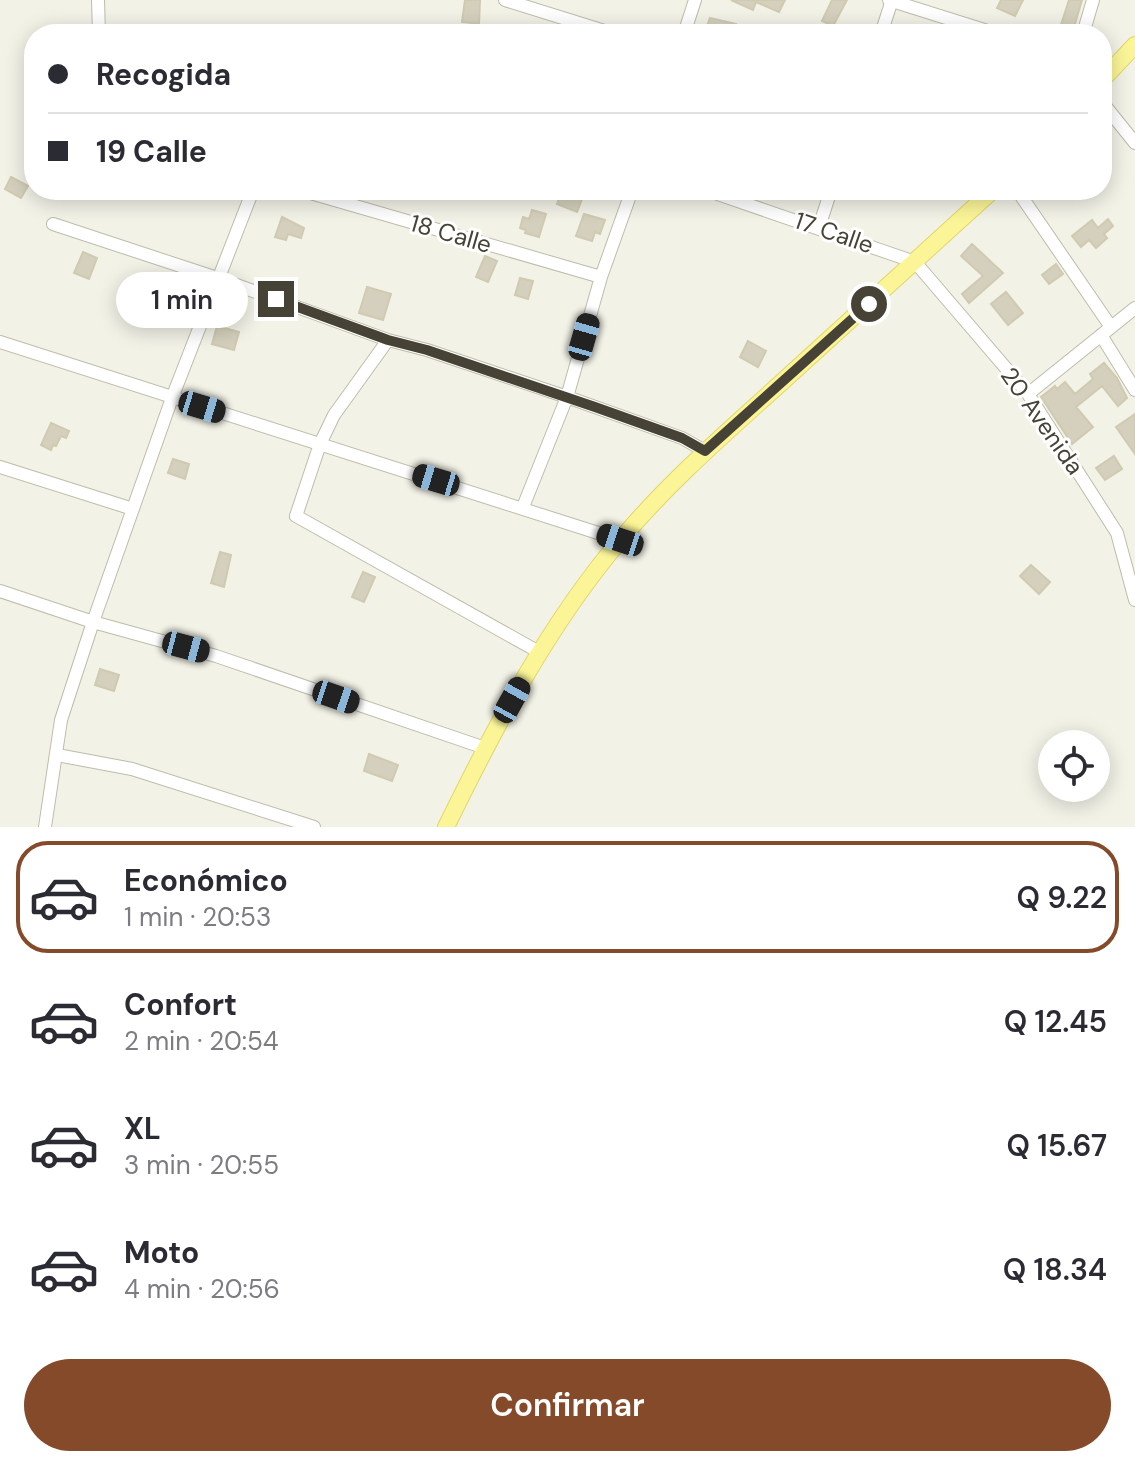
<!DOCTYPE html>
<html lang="es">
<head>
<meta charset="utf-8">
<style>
	:root { --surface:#fff; --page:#f2f2f3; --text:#2b2b33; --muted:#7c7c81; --line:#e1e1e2; --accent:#854a2a }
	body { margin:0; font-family:"DM Sans",sans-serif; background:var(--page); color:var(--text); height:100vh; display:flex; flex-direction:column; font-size:30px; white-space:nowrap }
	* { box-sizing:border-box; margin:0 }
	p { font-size:26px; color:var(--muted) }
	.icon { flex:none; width:44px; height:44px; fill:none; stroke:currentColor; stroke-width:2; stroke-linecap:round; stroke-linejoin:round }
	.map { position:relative; height:827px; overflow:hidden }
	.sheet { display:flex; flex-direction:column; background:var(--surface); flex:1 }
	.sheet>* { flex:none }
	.top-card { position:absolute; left:24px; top:24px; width:1088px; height:176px; border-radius:32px; box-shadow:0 4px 20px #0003; display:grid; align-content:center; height:176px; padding:0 24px; background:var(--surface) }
	.fabs { position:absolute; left:1038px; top:730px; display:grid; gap:16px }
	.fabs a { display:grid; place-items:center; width:72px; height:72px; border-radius:50%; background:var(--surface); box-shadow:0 4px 20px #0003; font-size:40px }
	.end { position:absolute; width:36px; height:36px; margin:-18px; border:10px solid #464336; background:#fff; box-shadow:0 0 0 4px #fff }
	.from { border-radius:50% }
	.bubble { position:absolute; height:56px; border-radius:28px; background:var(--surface); box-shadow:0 4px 20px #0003; font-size:26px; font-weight:600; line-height:56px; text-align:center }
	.car { position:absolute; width:24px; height:48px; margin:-24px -12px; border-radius:10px; box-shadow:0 0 6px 2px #0007; background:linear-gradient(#222 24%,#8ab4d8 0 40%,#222 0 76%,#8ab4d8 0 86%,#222 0) }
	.top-card b { display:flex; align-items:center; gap:28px; height:76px; font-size:30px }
	.top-card b+b { border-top:2px solid var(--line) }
	.top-card i { width:20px; height:20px; background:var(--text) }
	ul { padding:14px 0 0; list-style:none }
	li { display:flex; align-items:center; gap:24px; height:112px; margin:0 16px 12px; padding:0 8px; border:4px solid transparent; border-radius:32px }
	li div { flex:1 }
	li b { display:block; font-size:30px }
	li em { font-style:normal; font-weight:600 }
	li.selected { border-color:var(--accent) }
	li>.icon { width:72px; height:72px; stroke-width:1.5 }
	.button { display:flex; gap:16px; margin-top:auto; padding:16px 24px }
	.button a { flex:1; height:92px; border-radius:48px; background:var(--accent); color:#fff; font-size:32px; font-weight:600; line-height:92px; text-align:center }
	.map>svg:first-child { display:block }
	.building { fill:#d4d0bd; stroke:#cfcab0; stroke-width:2 }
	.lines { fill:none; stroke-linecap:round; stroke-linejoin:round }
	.minor-casing { stroke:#bebcaa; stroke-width:14 }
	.major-casing { stroke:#e0d768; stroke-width:18 }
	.minor { stroke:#fff; stroke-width:12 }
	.major { stroke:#fbf598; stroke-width:16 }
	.route { stroke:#464336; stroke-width:10 }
	.labels { text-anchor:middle; stroke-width:6; stroke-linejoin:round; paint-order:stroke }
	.street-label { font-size:24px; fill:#464336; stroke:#fff }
</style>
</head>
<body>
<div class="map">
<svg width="1135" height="827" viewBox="0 0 1135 827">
	<rect width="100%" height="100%" fill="#f3f2e7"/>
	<path class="building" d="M465 0H480L479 24 462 22Z
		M731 0H785L779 12 756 2 753 10Z
		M832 0H847L833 26 822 21Z
		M1001 0H1023L1015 16 997 8Z
		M1069 0H1082L1072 34H1058Z
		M710 18 736 24 733 34H704Z
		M11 177 28 186 21 198 5 189Z
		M562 191 582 199 577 212 557 204Z
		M532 210 546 214 539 237 525 233 526 230 520 228 523 217 529 219Z
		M584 214 605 220 600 234 595 232 592 241 576 236Z
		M282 217 304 228 301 238 288 234 286 240 275 237Z
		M1108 219 1113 226 1104 234 1107 238 1096 248 1089 240 1081 247 1072 236 1092 220 1098 228Z
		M972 244 1003 273 969 303 962 294 983 276 961 256Z
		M83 252 97 258 89 279 74 273Z
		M485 256 497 261 488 282 476 277Z
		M1056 264 1063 274 1049 284 1042 275Z
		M520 278 533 281 528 299 515 295Z
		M367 287 391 294 383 320 359 313Z
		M1006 292 1023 313 1008 325 991 304Z
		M217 326 239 332 234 350 212 344Z
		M748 341 766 351 758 367 740 357Z
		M1104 363 1117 378 1127 398 1118 406 1102 386 1076 407 1093 427 1072 444 1041 397 1055 386 1057 389 1065 382 1075 394 1093 379 1090 374Z
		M1135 414V454L1116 427Z
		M51 423 69 431 66 438 61 436 56 446 53 445 51 450 41 445Z
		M1114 456 1122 469 1105 480 1096 468Z
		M173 459 189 464 185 479 168 473Z
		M220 552 231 555 224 587 211 583Z
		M1031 565 1050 582 1039 594 1020 576Z
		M363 572 375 577 364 602 352 597Z
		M100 669 119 675 114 691 95 685Z
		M369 754 398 765 392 781 364 771Z"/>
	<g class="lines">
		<defs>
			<path id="minor" d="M98 0 99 34
				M505 0 614 34
				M889 0 997 34
				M684 34 695 0
				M881 34 892 0
				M1083 34 1093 0
				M1102 102 1135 143
				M300 190 601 277
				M706 190 915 262 1028 394 1117 533 1135 600
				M1017 190 1111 327
				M53 224 220 279 388 340 427 350 567 397 682 438 705 451
				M819 227 831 190
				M1101 335 1135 390
				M388 340 334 415 320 444 296 516 539 652
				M0 342 620 540
				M1028 394 1135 308
				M0 467 133 509
				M523 507 567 397 601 277 632 190
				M0 591 93 622 216 656 485 748
				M57 755 132 769 314 827
				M45 827 61 720 93 622 172 398 253 190"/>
			<path id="major" d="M1102 80 1135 45
				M446 827C496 725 548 625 622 538 670 481 727 432 782 382 853 318 923 254 993 190"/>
		</defs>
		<use href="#minor" class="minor-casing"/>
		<use href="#major" class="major-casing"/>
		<use href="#minor" class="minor"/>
		<use href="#major" class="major"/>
	</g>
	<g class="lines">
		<path class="route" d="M276 299 388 340 427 350 595 407 682 438 705 451 869 304"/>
	</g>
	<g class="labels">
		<g class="street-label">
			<text transform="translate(834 233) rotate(19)" y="8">17 Calle</text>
			<text transform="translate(451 234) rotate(16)" y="8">18 Calle</text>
			<text transform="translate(1042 421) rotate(55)" y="8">20 Avenida</text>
		</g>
	</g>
</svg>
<div class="fabs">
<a><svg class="icon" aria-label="locate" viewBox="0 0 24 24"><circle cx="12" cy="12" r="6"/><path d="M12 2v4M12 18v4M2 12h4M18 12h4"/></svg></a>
</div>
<i class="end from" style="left:869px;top:304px"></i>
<i class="end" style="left:276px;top:299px"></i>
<div class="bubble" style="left:116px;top:272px;width:132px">1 min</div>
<i class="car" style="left:584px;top:337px;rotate:16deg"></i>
<i class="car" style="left:202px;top:407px;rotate:107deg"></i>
<i class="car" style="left:436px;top:480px;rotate:287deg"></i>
<i class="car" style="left:620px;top:540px;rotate:288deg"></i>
<i class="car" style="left:186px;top:647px;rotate:105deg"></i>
<i class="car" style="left:336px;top:697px;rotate:109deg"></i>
<i class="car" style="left:512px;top:700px;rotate:29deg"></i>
<div class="top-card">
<b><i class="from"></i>Recogida</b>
<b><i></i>19 Calle</b>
</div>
</div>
<section class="sheet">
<ul>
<li class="selected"><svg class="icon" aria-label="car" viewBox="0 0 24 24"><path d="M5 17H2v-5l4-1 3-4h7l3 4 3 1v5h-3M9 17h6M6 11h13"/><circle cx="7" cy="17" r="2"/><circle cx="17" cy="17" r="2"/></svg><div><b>Económico</b><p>1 min · 20:53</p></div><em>Q 9.22</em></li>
<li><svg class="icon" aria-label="car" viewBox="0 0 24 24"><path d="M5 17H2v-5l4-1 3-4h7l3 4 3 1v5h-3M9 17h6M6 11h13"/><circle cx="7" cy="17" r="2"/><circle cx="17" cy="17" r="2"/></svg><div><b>Confort</b><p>2 min · 20:54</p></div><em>Q 12.45</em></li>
<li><svg class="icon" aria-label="car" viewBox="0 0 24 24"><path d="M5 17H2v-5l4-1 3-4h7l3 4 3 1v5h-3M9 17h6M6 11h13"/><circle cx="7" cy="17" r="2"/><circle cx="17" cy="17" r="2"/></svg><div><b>XL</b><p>3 min · 20:55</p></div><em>Q 15.67</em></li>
<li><svg class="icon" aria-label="car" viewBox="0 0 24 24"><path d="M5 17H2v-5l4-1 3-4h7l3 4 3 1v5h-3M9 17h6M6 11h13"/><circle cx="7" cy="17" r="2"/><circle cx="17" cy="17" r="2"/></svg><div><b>Moto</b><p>4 min · 20:56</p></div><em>Q 18.34</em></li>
</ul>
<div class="button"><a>Confirmar</a></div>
</section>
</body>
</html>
